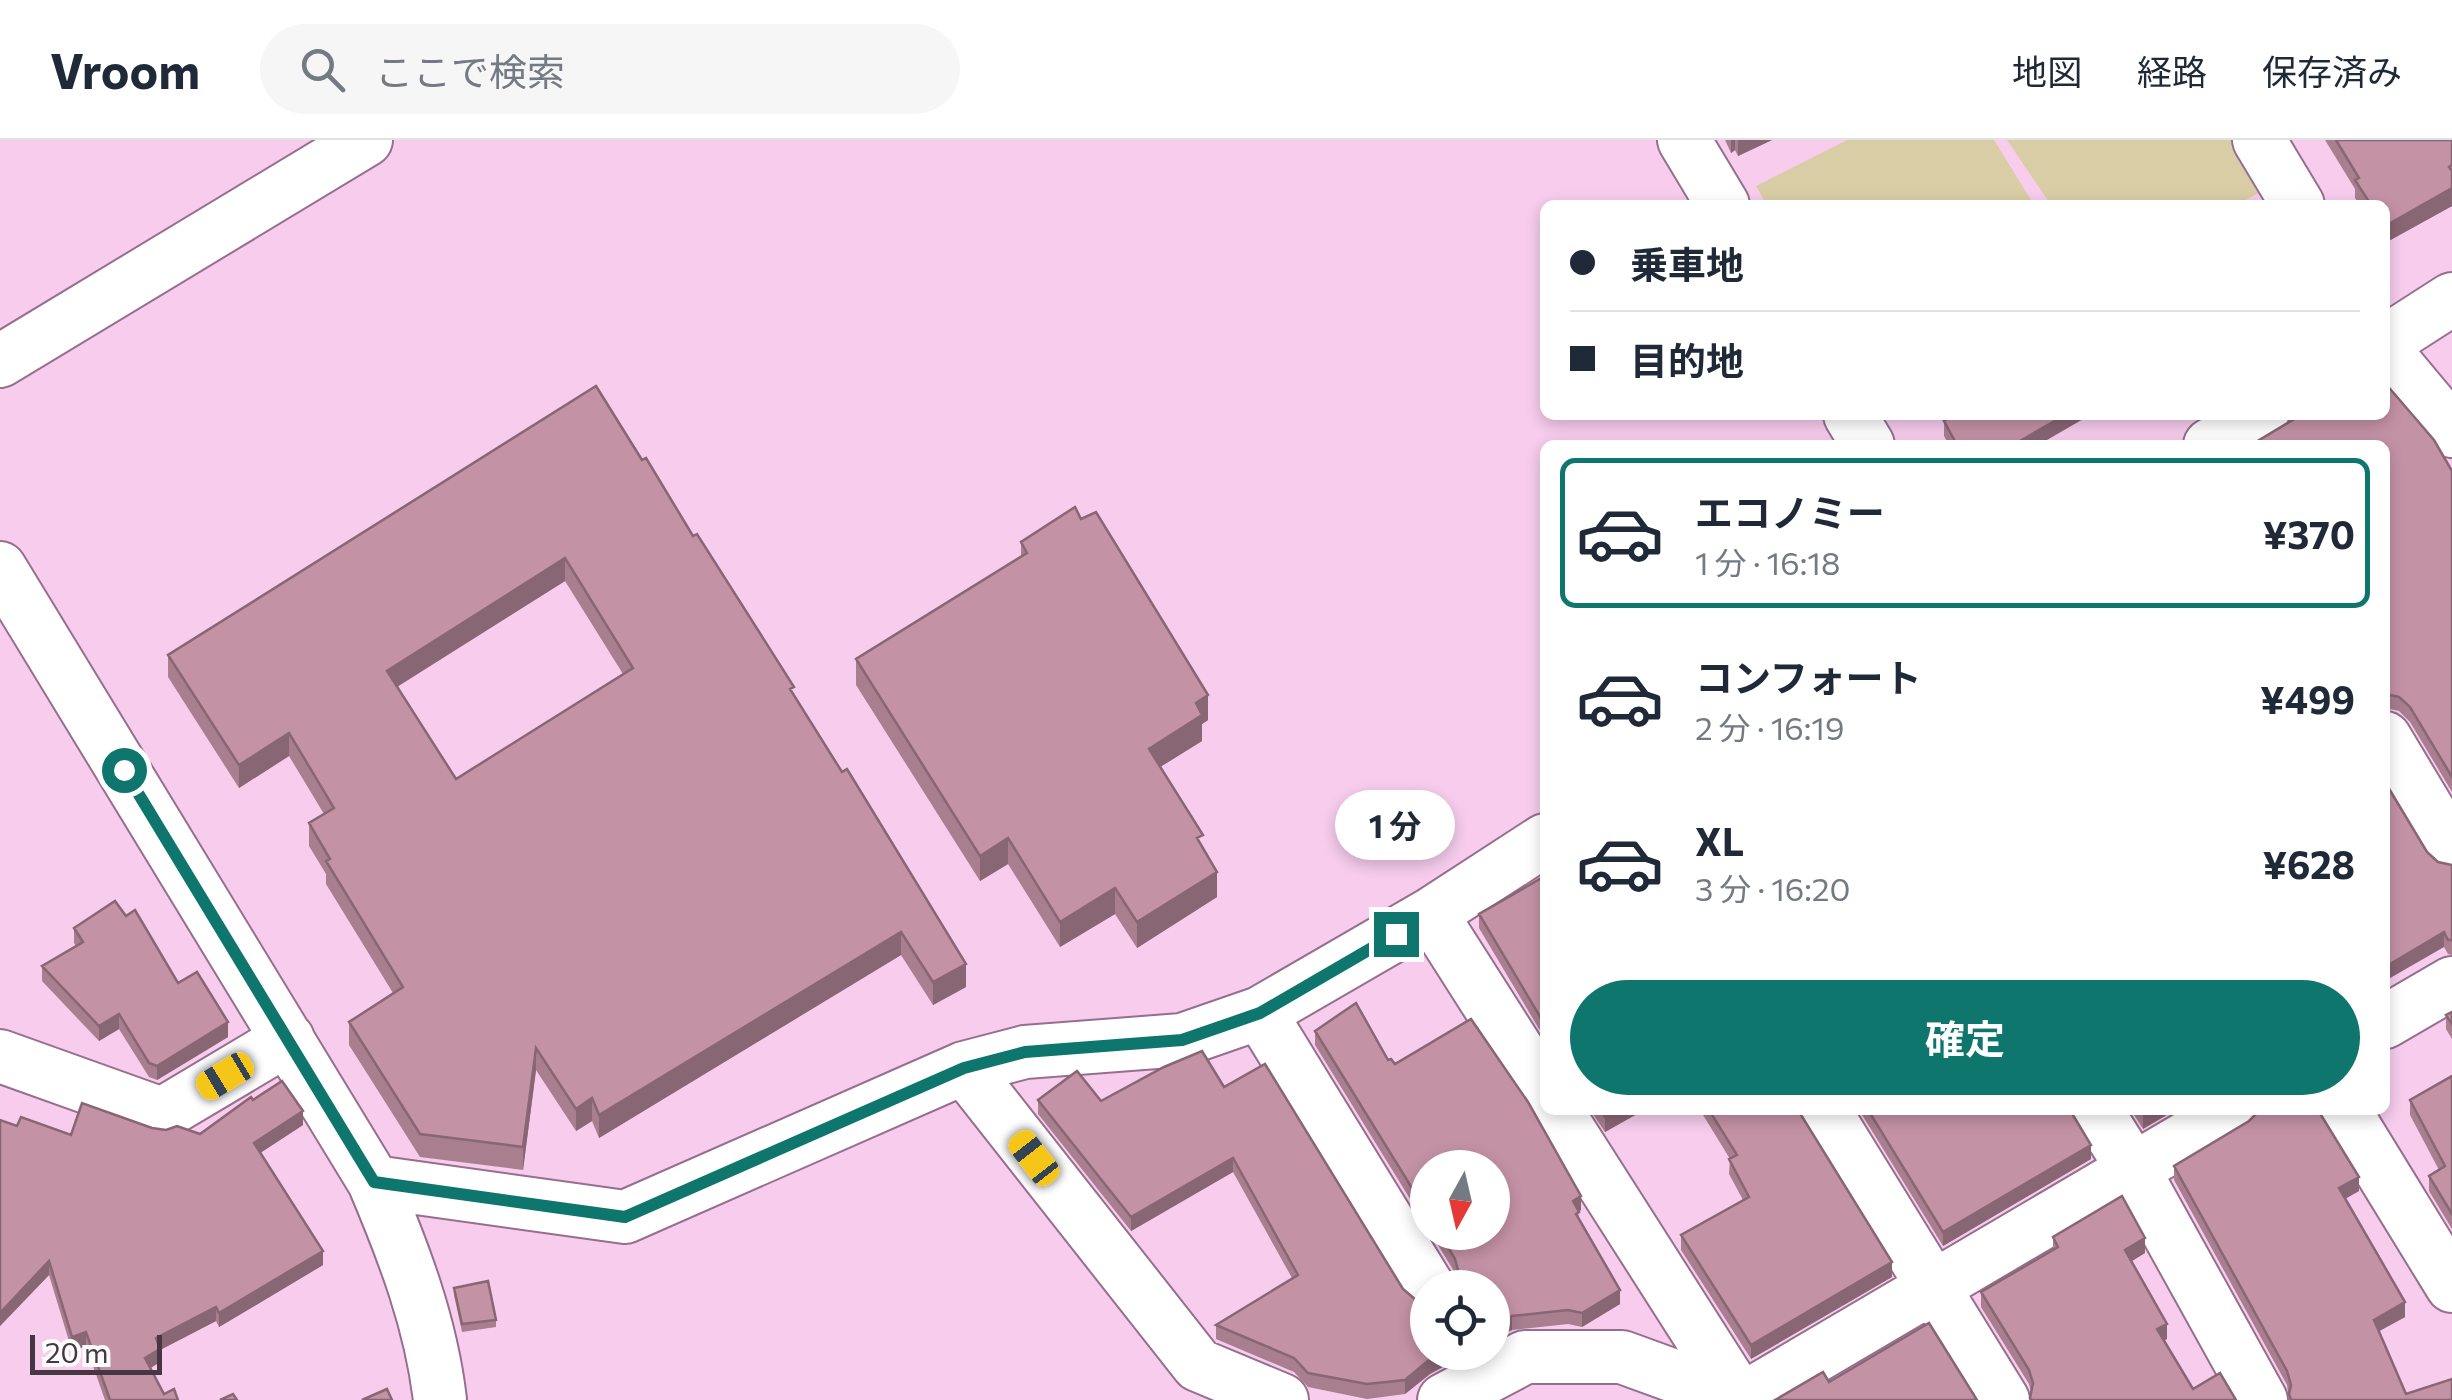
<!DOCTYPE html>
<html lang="ja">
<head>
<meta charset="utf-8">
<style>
	:root { --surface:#fff; --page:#f6f6f7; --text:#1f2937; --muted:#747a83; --line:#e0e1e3; --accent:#0f766e }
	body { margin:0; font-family:Commissioner,"Noto Sans JP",sans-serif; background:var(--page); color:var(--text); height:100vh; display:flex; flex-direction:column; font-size:38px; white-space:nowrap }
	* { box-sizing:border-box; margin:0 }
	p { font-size:32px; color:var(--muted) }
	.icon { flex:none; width:55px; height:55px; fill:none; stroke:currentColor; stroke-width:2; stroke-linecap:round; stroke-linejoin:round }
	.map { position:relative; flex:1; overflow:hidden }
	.details { position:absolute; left:1540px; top:300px; width:850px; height:675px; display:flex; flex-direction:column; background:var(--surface); border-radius:15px; box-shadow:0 5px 15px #0003 }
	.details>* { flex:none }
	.hud { position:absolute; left:1540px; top:60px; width:850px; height:220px; border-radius:15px; box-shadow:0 5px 15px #0003; display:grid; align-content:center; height:220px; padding:0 30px; background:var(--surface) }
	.needle { width:65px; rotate:188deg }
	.tools { position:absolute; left:1410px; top:1010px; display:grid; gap:20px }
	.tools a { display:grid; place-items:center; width:100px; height:100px; border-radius:50%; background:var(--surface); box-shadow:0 5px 15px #0003; font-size:50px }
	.scale { position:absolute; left:30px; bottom:25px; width:132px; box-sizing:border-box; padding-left:10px; border:5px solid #473643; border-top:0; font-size:28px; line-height:35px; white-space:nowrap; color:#473643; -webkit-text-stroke:8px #fcfcfc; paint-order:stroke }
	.end { position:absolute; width:45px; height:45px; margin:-22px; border:12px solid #0f766e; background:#fff; box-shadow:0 0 0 5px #fff }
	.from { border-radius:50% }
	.bubble { position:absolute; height:70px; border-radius:35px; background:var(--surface); box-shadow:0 5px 15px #0003; font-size:32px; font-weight:700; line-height:70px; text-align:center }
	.car { position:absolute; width:30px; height:60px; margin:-30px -15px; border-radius:12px; box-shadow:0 0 8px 2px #0007; background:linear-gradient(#f5c518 24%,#345 0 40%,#f5c518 0 76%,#345 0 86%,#f5c518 0) }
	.hud b { display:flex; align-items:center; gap:35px; height:95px; font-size:38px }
	.hud b+b { border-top:2px solid var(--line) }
	.hud i { width:25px; height:25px; background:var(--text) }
	ul { padding:18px 0 0; list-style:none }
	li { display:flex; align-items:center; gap:30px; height:150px; margin:0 20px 15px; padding:0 10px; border:5px solid transparent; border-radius:15px }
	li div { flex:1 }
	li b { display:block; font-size:38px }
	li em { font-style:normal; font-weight:700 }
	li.on { border-color:var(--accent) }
	li>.icon { width:90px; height:90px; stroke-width:1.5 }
	.primary-button { display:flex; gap:20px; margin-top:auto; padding:20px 30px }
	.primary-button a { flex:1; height:115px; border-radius:60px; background:var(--accent); color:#fff; font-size:40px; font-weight:700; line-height:115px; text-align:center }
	header { display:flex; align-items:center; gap:60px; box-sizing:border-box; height:140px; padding:0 50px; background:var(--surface); border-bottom:2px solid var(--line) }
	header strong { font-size:48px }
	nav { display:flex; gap:55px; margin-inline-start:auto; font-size:35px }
	.search { width:700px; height:90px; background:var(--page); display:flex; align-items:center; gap:25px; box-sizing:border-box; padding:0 35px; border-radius:55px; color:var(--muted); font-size:38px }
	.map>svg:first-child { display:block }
	.grass { fill:#d9cda5 }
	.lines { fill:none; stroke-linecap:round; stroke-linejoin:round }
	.minor-casing { stroke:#966f8e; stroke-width:56 }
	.minor { stroke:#fff; stroke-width:52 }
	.wall { fill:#a97e8e; fill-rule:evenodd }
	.shaded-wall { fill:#896674 }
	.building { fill:#c492a5; stroke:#896674; stroke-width:2.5; fill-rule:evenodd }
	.route { stroke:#0f766e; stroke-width:12 }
</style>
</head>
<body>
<header>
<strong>Vroom</strong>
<div class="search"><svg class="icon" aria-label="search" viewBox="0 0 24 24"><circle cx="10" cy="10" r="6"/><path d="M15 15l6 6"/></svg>ここで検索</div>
<nav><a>地図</a><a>経路</a><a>保存済み</a></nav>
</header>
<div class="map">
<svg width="2452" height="1260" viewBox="0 0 2452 1260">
	<rect width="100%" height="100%" fill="#f7cced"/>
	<path class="grass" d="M1847 0H1994L2034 65H1767L1756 46Z
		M2007 0H2232L2264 50 2237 65H2051Z"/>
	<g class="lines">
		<defs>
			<path id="minor" d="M1684 0 1723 65
				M2259 0 2298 65
				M2385 202 2452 159
				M2385 211 2452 291
				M0 221 366 0
				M1850 275 1868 305
				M2210 305 2262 275
				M0 428 374 1042C404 1113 431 1183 440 1260
				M2385 598 2452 710
				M1431 774 1545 953
				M1260 873 1429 1148
				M2385 882 2452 843
				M0 916 162 974 288 899
				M964 928 1198 1225 1282 1260
				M1556 970 1741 1260
				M1824 970 2003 1260
				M2096 970 2133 1029 2261 1260
				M2344 970 2452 1146
				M374 1042 625 1077 964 928 1025 912 1182 900 1260 873 1431 774 1545 700
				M1444 1260 1525 1217H1622L1740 1260
				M1741 1260 2234 970"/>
		</defs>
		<use href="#minor" class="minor-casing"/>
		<use href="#minor" class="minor"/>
	</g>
	<path class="wall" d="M1725 0H1772L1738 16 1735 10 1731 13Z
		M2325 0H2452V66L2385 103V65H2359L2355 58V49Z
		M1946 275H2090L2038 305H1949L1944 296V281L1948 278Z
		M2385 305 2452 331V652L2410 582 2399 571 2385 568Z
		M642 320 693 396 794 555 966 847 933 865 901 815 599 998 592 981 576 991 536 930 523 1030 420 1017 349 905V882L393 853 326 744V734L309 706V683L324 674 289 616 239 648 168 537V515ZM565 441 623 534 456 639 397 547Z
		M1021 402 1208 580 1202 584V601L1160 627 1203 708 1217 757 1137 808 1115 774 1060 807 1008 724 980 741 856 545V519L1021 417Z
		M2427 712 2438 722 2452 725V815L2448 814 2444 807Z
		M1545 736V899L1479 788V774Z
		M74 788 178 843 228 897 157 940 149 937 119 889 99 901 42 841V826L76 806 74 803Z
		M2452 872V899L2446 889V875Z
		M1315 891 1395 924 1581 1070 1578 1072 1579 1079 1620 1164 1582 1187 1568 1184 1512 1190 1457 1141 1455 1133 1430 1092H1492L1428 1028V1088L1315 905Z
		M2452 936V1089L2429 1051V1036L2439 1030 2410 975V960Z
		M1224 947 1403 1149 1428 1212H1470L1430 1234 1405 1254 1367 1259 1308 1247 1294 1232 1216 1199V1185L1292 1138 1233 1032 1131 1091 1038 974V960L1101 961Z
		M253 960 303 985 260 1013 323 1125 219 1187 216 1181 160 1210V1222L151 1228 164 1254 178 1260H105L86 1206 72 1211 49 1135 0 1186V980L17 986 71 995 152 988 200 994Z
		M1590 970H1644L1605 992Z
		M1700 970H1798L1892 1137 1751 1219 1681 1110V1095L1743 1060 1729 1034 1730 1019Z
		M1859 970H2070L2091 1019 1943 1106Z
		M2131 970H2175L2143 989Z
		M2249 981 2359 1051 2345 1059 2405 1177 2379 1191 2406 1254 2452 1260H2289L2287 1245 2174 1040V1026Z
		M2053 1097 2145 1113 2132 1121 2167 1199 2164 1200 2193 1249 2236 1260H2030L2031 1252 2029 1244 1981 1167V1152L2053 1110Z
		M454 1148 496 1180V1187L462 1192 454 1155Z"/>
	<path class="shaded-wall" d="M1731 0H1735V10L1731 13Z
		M1738 0H1772L1738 16Z
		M2452 48V66L2385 103V86Z
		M2065 275H2090L2038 305H2013Z
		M565 418V441L387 553V531Z
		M1208 555V580L1202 584V601L1149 634V609L1196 563Z
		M289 593V616L239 648V625Z
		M1008 698V724L980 741V716Z
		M1217 732V757L1137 808V782Z
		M1115 748V774L1060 807V782Z
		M901 792V815L599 998V975Z
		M2444 792V807L2385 841V827Z
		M966 824V847L933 865V842Z
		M119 874V889L99 901V886Z
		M228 882V897L157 940V926Z
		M536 908V930L523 1030V1007Z
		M592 958V981L576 991V969Z
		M1619 970H1644L1605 992V977Z
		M2150 970H2175L2143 989V974Z
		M303 971V985L254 1017V1003Z
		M2091 1005V1019L1943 1106V1092Z
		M1233 1018V1032L1131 1091V1077Z
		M2359 1037V1051L2339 1062V1048Z
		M1581 1056V1070L1573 1075V1061Z
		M2145 1098V1113L2125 1125V1110Z
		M323 1111V1125L219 1187V1173Z
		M49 1121V1135L0 1186V1173Z
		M1892 1122V1137L1751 1219V1205Z
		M1620 1150V1164L1582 1187V1173Z
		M2405 1162V1177L2374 1194V1180Z
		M216 1167V1181L160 1210V1222L145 1231V1218L156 1198Z
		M1512 1176V1190L1492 1200V1186Z
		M2167 1184V1199L2157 1204V1189Z
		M86 1192V1206L72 1211V1197Z
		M1443 1212H1470L1430 1234 1405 1254V1240L1430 1219Z"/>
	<path class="building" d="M2336 0H2452V25L2449 27 2452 31V48L2385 86V65H2371L2355 40 2359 38Z
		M2385 243 2434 300 2452 331V637L2410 567 2399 557 2385 554V305H2251L2301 275H2385Z
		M596 246 642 320 646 318 693 396 697 394 794 547 790 549 842 632 847 629 966 824 933 842 901 792 599 975 592 958 576 969 536 908 523 1007 420 994 349 882 403 847 326 721 330 719 309 683 334 668 289 593 239 625 168 515ZM565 418 633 528 456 639 387 531Z
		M1954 275H2065L2013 305H1957L1944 281Z
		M1075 367 1081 379 1096 372 1208 555 1196 563 1202 575 1149 609 1203 695 1197 698 1217 732 1137 782 1115 748 1060 782 1008 698 980 716 856 519 1027 413 1021 402Z
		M2385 642 2427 712 2438 722 2452 725V800H2448L2444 792 2385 827Z
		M1545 736V885L1479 774Z
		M115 761 126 776 135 770 178 843 197 832 228 882 157 926 149 923 119 874 99 886 42 826 83 802 74 788Z
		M1356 863 1388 920 1391 919 1395 924 1471 879 1528 962 1581 1056 1573 1061 1579 1072 1576 1074 1620 1150 1582 1173 1568 1170 1512 1176 1492 1186V1148H1455L1459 1134 1455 1119 1439 1092H1492V1028H1428V1074L1315 891Z
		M2452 872V884L2446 875Z
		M1202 911 1224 947 1265 924 1403 1149 1416 1160 1428 1163V1212H1443L1430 1219 1405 1240 1367 1244 1308 1233 1294 1218 1216 1185 1298 1135 1233 1018 1131 1077 1038 960 1077 931 1101 961 1164 927Z
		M2452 936V1074L2429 1036 2445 1026 2410 960Z
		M282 941 303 971 254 1003 323 1111 219 1173 216 1167 156 1198 160 1209 145 1218 164 1254 174 1249 178 1260H110L86 1192 72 1197 49 1121 0 1173V980L17 986 21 977 71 995 82 963 152 988 166 990 177 986 200 994 251 957 253 960Z
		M1600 970H1619L1605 977Z
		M1709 970H1798L1892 1122 1751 1205 1681 1095 1749 1057 1729 1019 1737 1015Z
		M1868 970H2070L2091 1005 1943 1092Z
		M2260 970H2318L2359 1037 2339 1048 2405 1162 2374 1180 2406 1254 2452 1239V1260H2291L2289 1254 2291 1245 2287 1231 2174 1026 2249 981Z
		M2122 1056 2145 1098 2125 1110 2167 1184 2157 1189 2193 1249 2220 1233 2236 1260H2031L2030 1258 2033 1243 2029 1230 1981 1152 2058 1107 2053 1097Z
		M488 1141 496 1180 462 1184 454 1148Z
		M1929 1183 1977 1260H1775L1823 1232 1829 1242Z
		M387 1249 392 1260H362Z
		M233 1254 237 1260H220Z"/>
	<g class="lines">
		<path class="route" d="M124 630 374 1042 625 1077 964 928 1025 912 1182 900 1260 873 1396 794"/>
	</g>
</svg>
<div class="tools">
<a><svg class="needle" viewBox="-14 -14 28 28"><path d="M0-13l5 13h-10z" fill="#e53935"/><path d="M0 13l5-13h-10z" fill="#747a83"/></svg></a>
<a><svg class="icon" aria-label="locate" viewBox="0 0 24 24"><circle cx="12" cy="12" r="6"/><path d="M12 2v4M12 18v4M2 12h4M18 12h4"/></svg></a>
</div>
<div class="scale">20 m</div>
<i class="end from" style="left:124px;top:630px"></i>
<i class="end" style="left:1396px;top:794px"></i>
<div class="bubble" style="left:1335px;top:650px;width:120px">1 分</div>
<i class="car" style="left:225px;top:936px;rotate:239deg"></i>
<i class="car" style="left:1034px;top:1018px;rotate:322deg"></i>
<div class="hud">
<b><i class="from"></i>乗車地</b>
<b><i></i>目的地</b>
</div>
<section class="details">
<ul>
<li class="on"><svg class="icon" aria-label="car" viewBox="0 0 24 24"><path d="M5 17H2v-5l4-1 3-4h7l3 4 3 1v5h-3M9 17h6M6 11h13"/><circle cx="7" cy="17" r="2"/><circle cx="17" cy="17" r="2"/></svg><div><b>エコノミー</b><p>1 分 · 16:18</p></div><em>¥370</em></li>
<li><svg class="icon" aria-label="car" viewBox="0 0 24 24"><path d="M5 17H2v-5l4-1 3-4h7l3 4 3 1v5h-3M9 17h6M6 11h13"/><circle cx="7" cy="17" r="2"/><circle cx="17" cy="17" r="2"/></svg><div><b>コンフォート</b><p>2 分 · 16:19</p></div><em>¥499</em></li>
<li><svg class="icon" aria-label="car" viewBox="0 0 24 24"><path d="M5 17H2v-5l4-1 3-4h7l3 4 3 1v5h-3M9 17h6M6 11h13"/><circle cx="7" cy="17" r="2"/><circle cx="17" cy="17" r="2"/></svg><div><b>XL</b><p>3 分 · 16:20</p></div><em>¥628</em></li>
</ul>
<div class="primary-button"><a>確定</a></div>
</section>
</div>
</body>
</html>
